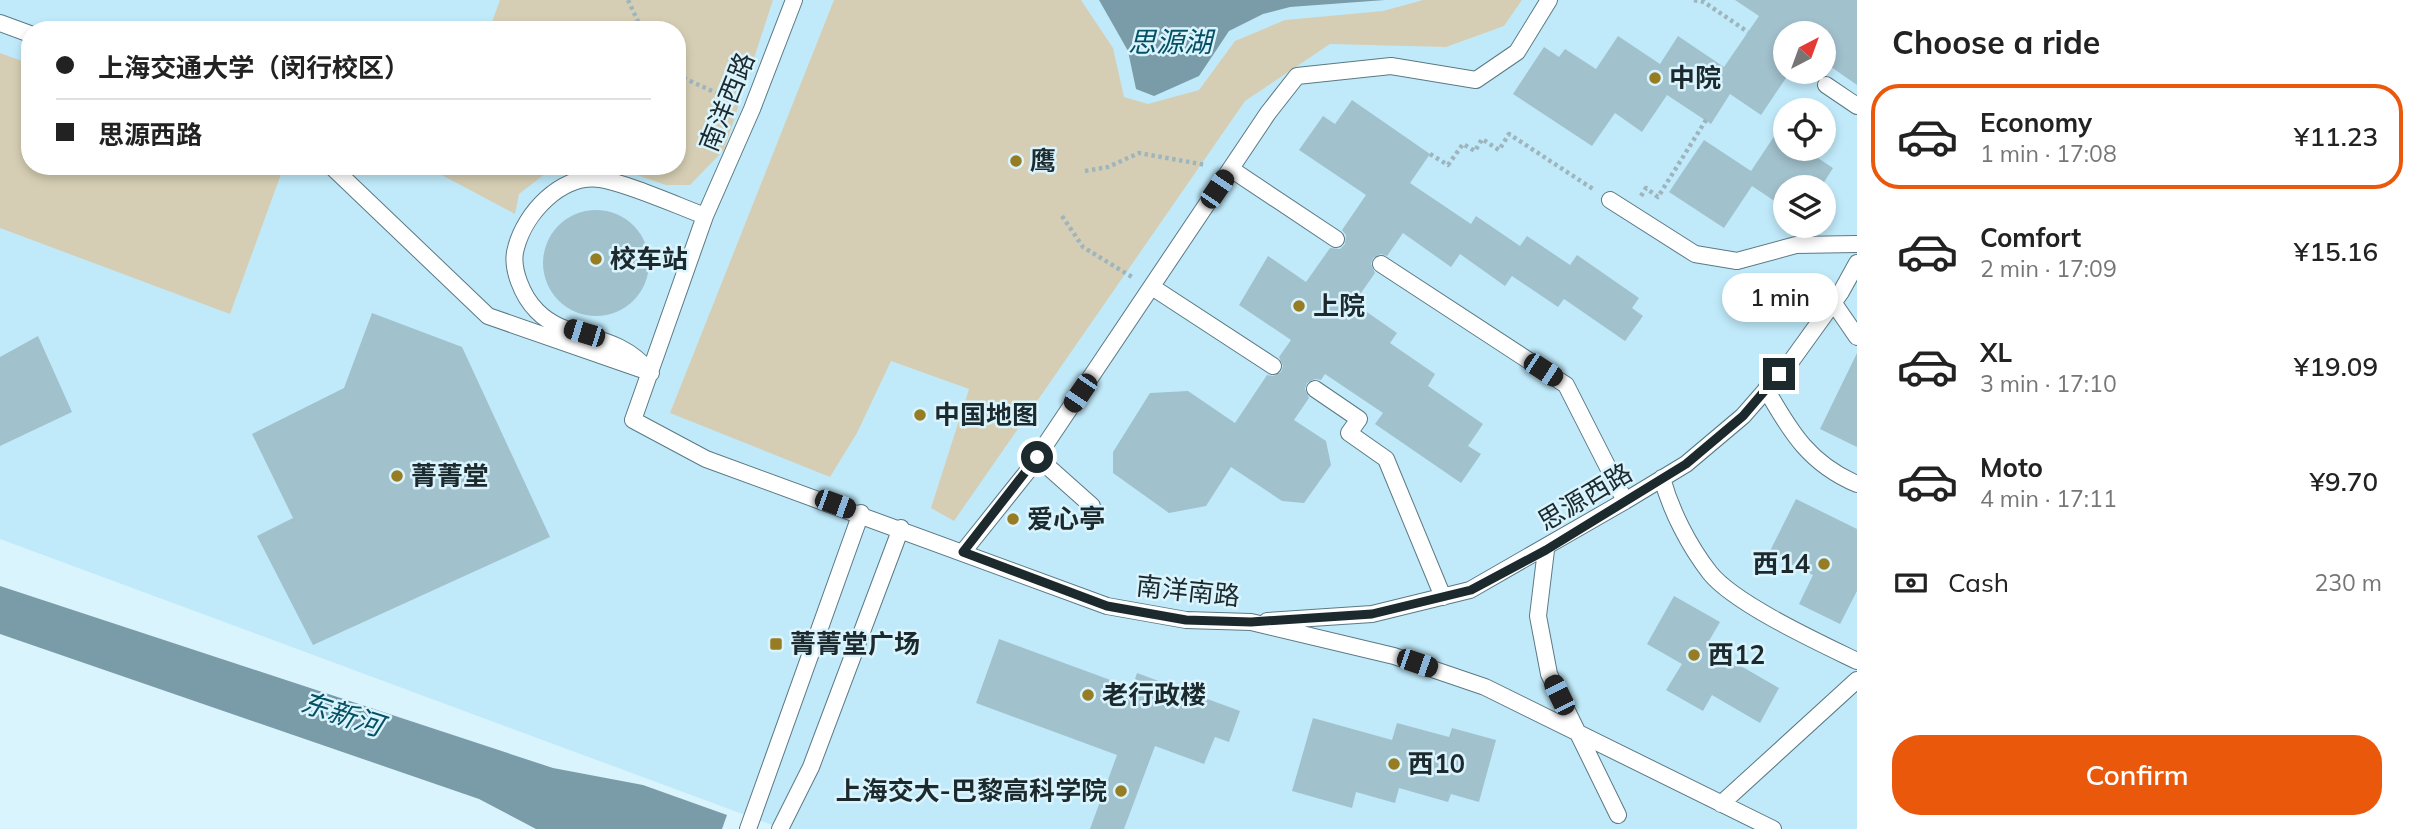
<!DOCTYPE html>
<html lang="en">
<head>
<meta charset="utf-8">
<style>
	:root { --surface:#fff; --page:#f6f6f6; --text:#222; --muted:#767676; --line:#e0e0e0; --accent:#ea580c }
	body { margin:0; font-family:Mulish,"Noto Sans SC",sans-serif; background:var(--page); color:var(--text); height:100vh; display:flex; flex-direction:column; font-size:26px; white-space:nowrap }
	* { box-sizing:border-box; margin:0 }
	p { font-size:23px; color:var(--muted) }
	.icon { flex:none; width:38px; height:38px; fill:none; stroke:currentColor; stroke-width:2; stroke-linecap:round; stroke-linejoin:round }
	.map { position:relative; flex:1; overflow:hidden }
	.side { display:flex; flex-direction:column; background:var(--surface); width:560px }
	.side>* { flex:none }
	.guide { position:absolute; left:21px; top:21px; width:665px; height:154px; border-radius:28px; box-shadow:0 4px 10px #0003; display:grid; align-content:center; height:154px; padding:0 35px; background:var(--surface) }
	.needle { width:46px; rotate:41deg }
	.buttons { position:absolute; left:1773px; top:21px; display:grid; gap:14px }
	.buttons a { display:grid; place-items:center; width:63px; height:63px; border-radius:50%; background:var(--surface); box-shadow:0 4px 10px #0003; font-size:35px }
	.end { position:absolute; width:32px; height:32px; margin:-16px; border:9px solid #1c292d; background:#fff; box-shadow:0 0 0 4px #fff }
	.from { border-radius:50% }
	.bubble { position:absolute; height:49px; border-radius:24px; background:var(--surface); box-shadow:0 4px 10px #0003; font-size:23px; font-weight:600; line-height:49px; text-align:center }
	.car { position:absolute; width:21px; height:42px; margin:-21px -10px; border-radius:9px; box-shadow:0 0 5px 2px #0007; background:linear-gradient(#222 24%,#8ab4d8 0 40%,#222 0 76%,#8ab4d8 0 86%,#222 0) }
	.guide b { display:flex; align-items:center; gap:24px; height:66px; font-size:26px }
	.guide b+b { border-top:2px solid var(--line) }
	.guide i { width:18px; height:18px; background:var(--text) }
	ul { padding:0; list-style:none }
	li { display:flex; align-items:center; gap:21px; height:105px; margin:0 14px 10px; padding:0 21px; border:4px solid transparent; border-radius:28px }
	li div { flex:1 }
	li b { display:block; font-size:26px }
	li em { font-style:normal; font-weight:600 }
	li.current { border-color:var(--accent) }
	li>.icon { width:63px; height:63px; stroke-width:1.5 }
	h2 { padding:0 35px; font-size:32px; line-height:84px }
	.pay { display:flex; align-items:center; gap:18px; height:77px; padding:0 35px; font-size:26px }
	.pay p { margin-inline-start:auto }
	.cta { display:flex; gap:14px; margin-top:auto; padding:14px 35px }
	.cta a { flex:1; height:80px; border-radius:28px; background:var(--accent); color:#fff; font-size:28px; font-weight:600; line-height:80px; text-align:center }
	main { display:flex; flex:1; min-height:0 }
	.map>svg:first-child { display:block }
	.built { fill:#c0eafa; fill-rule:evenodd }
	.green { fill:#d6ceb4 }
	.water { fill:#7a9ca8 }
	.building { fill:#a1c1cd }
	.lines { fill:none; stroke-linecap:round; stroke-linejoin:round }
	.service-casing { stroke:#5b7984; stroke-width:18 }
	.path { stroke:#9fb5be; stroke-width:4.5; stroke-dasharray:3.5 3.5; stroke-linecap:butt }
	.service { stroke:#fff; stroke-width:16 }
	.route { stroke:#1c292d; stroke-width:9 }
	.poi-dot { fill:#967c23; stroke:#daf4fe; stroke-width:2.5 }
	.labels { text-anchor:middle; stroke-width:5; stroke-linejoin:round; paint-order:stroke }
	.poi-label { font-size:26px; font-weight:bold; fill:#1c292d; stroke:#daf4fe; text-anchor:start }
	.street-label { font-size:26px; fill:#1c292d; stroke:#daf4fe }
	.water-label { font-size:28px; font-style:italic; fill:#065064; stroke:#daf4fe }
</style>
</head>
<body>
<main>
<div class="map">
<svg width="1857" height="829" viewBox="0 0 1857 829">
	<rect width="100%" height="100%" fill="#daf4fe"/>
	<path class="built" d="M0 0H1857V829H783L0 539ZM30 30H677V166H30ZM1785 33H1824V72H1785ZM1785 110H1824V149H1785ZM1785 187H1824V226H1785Z"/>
	<path class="green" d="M500 0H773L724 150 690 185H666L611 166H677V30H489Z
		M834 0H1081L1113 48 1124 97 1148 104 1199 90 1235 41 1285 20 1383 11 1423 0H1522L1504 26 1446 47 1330 44 1245 101 954 521 931 508 969 389 891 361 857 433 830 477 670 413Z
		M0 53 30 64V166H284L230 314 0 228Z
		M438 166H555L519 194 515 214 436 172Z"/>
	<path class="water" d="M1099 0H1385L1290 7 1263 14 1229 31 1199 76 1154 96 1136 89 1128 51Z
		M0 586 553 768 643 785 727 815 722 829H536L479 799 0 634Z"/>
	<path class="building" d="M1735 0H1857V85L1824 62V33H1785V72H1790L1761 115 1730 94 1711 124 1667 95 1642 132 1615 113 1592 146 1513 94 1544 47 1559 57 1565 49 1596 69 1618 36 1660 64 1678 36 1724 67 1759 16Z
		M1352 100 1430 154 1410 183 1471 224 1476 216 1520 246 1527 236 1570 265 1577 255 1639 298 1632 308 1643 316 1625 341 1564 299 1558 307 1512 276 1505 286 1460 254 1451 267 1403 233 1387 256 1381 254 1373 258 1371 264 1375 273 1354 303 1397 333 1390 343 1435 374 1428 386 1483 424 1468 446 1481 454 1461 483 1375 424 1383 413 1325 374 1321 380 1315 379 1307 383 1305 389 1309 398 1294 420 1326 441 1331 465 1304 503 1282 501 1231 467 1206 506 1169 513 1113 473V452L1150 393 1188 391 1235 423 1267 375 1273 376 1281 372 1283 366 1279 357 1291 340 1239 305 1268 256 1306 282 1330 248 1340 249 1345 244 1346 235 1342 230 1366 195 1299 150 1323 116 1335 124Z
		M1785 120V149H1804L1833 168 1821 187H1785V208L1752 186 1724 228 1669 192 1704 140 1751 171Z
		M543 263a53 53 0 1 1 106 0a53 53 0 1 1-106 0Z
		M372 313 462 347 550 537 313 645 257 536 293 518 252 434 344 388Z
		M38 336 72 412 0 446V357Z
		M1857 353V447L1820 429Z
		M1796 499 1857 529V591L1840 624 1799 604 1813 575 1769 553Z
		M1674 596 1720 622 1706 646 1779 688 1760 723 1712 695 1703 711 1666 690 1682 664 1647 644Z
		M999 639 1132 688 1137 673 1240 711 1229 742 1215 737 1204 764 1155 746 1124 829H1090L1117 755 976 703Z
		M1313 718 1392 740 1397 723 1449 737 1452 728 1496 740 1479 802 1451 794 1448 802 1399 788 1395 803 1356 792 1352 808 1292 791Z"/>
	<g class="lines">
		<defs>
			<path id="service" d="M794 0 752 109 705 216 633 420 706 459 1107 606 1186 620 1251 622 1394 656 1485 687 1773 829
				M0 23 30 34
				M1826 85 1857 106
				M331 166 488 316 649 372
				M1231 169 1336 239
				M1610 200 1695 254 1737 261 1796 245 1857 244
				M1381 264 1566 385 1625 501
				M1152 287 1273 366
				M1833 302 1857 337
				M651 373C614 328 568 343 537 311 523 297 510 268 516 248 525 213 561 174 600 179 627 183 678 206 705 216
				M1315 389 1359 419 1349 433 1386 459 1443 597
				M1766 389C1791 433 1810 464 1857 484
				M1037 457 1092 506
				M1662 478C1671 511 1689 546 1710 573 1735 604 1820 643 1857 661
				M1546 550 1538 616 1549 674 1618 815
				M963 552 1027 472 1268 113 1297 76 1391 66 1476 80 1517 52 1549 0
				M1267 621 1372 614 1470 590 1625 501 1686 464 1743 416 1792 360 1841 292 1857 263
				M1721 804 1857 680
				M748 829 861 513
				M780 829 811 767 901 528"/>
		</defs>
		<use href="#service" class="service-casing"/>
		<path class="path" d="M628 0 642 30
			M1694 0 1704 2 1748 32
			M677 75 732 100
			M1430 154 1448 165 1463 144 1475 151 1482 139 1499 150 1509 134 1593 189
			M1085 171 1108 167 1139 153 1206 165
			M1641 196 1646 188 1658 197 1706 120
			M1062 216 1083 247 1132 277"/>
		<use href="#service" class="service"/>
	</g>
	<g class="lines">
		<path class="route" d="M1037 457 963 552 1107 606 1186 620 1251 622 1372 614 1471 590 1546 550 1686 464 1743 416 1779 374"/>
	</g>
	<g class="poi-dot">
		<circle cx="1655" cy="78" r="7"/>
		<circle cx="1016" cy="161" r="7"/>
		<circle cx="596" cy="259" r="7"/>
		<circle cx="1299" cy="306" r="7"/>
		<circle cx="920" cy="415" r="7"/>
		<circle cx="397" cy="476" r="7"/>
		<circle cx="1013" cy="519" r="7"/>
		<circle cx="1824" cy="564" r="7"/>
		<rect x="769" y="637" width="14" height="14" rx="3.5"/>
		<circle cx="1694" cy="655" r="7"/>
		<circle cx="1088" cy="695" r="7"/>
		<circle cx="1394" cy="764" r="7"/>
		<circle cx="1121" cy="791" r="7"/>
	</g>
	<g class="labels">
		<g class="poi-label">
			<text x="1669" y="87">中院</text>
			<text x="1030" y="170">鹰</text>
			<text x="610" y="268">校车站</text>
			<text x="1313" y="315">上院</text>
			<text x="934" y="424">中国地图</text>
			<text x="411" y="485">菁菁堂</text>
			<text x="1027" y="528">爱心亭</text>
			<text x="1810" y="573" text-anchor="end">西14</text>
			<text x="790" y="653">菁菁堂广场</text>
			<text x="1708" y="664">西12</text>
			<text x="1102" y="704">老行政楼</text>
			<text x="1408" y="773">西10</text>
			<text x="1107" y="800" text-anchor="end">上海交大-巴黎高科学院</text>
		</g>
		<g class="street-label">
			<text transform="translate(727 102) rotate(-68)" y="9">南洋西路</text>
			<text transform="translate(1585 497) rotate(-31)" y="9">思源西路</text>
			<text transform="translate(1188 591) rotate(6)" y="9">南洋南路</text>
		</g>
		<g class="water-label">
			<text x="1170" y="52">思源湖</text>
			<text transform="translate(342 714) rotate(18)" y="10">东新河</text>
		</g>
	</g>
</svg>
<div class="buttons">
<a><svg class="needle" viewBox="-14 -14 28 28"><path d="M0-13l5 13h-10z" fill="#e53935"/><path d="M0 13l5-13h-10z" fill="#767676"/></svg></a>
<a><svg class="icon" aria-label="locate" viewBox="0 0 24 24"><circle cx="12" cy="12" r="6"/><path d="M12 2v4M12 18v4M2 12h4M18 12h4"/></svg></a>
<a><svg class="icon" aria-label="layers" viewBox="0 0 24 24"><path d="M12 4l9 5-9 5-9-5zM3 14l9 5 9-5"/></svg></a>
</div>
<i class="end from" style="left:1037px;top:457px"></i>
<i class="end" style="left:1779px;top:374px"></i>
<div class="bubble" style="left:1722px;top:273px;width:116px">1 min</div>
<i class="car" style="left:1217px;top:189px;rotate:34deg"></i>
<i class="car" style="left:584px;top:333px;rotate:287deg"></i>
<i class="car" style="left:1543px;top:370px;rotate:123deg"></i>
<i class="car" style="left:1080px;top:393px;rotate:214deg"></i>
<i class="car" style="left:835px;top:504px;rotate:110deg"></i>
<i class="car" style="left:1417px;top:663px;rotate:109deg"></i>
<i class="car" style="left:1559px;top:695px;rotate:334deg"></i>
<div class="guide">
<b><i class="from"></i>上海交通大学（闵行校区）</b>
<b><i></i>思源西路</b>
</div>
</div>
<section class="side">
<h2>Choose a ride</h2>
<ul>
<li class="current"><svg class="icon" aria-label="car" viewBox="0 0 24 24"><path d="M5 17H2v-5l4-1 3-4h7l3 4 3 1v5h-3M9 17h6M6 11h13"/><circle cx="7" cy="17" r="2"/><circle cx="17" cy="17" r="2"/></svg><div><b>Economy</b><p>1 min · 17:08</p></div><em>¥11.23</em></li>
<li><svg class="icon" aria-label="car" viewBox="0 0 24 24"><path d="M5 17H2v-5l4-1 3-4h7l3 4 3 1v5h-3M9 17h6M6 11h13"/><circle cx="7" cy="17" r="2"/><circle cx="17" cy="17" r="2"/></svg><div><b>Comfort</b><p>2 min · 17:09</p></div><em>¥15.16</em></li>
<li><svg class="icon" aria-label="car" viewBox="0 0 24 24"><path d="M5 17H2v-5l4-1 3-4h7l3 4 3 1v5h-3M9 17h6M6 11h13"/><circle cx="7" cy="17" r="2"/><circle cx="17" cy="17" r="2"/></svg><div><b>XL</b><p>3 min · 17:10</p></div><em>¥19.09</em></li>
<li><svg class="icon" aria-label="car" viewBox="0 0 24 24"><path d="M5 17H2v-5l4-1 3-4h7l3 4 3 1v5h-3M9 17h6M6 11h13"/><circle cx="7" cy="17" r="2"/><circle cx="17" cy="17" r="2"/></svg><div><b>Moto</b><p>4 min · 17:11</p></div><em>¥9.70</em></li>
</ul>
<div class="pay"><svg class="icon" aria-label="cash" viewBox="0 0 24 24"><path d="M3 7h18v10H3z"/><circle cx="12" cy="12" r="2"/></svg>Cash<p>230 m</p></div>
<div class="cta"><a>Confirm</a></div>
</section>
</main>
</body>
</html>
